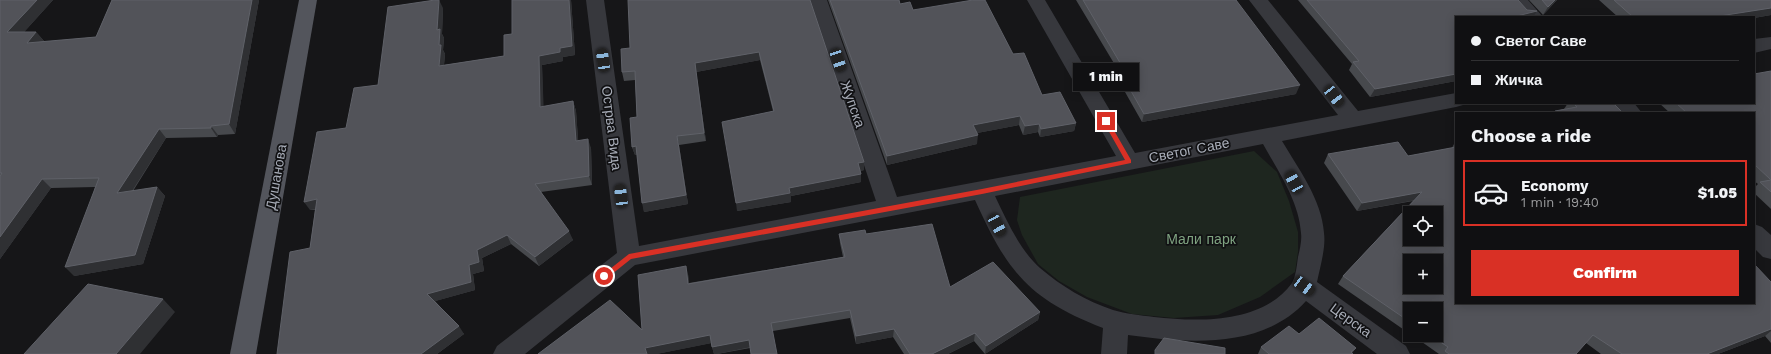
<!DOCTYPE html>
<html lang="en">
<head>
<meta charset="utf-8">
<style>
	:root { --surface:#101012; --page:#1e1e20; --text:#f1f3f6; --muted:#9c9d9f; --line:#303032; --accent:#d93025 }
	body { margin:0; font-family:"Work Sans",sans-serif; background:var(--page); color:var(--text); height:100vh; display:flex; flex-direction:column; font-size:15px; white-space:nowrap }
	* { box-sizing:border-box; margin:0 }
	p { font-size:13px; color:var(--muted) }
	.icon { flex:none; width:22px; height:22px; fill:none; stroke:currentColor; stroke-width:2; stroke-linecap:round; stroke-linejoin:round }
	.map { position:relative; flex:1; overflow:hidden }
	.drawer { position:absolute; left:1455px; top:112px; width:300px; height:192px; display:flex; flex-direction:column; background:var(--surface); border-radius:0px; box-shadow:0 2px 10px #0003,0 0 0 1px var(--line) }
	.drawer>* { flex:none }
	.top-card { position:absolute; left:1455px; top:16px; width:300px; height:88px; border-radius:0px; box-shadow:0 2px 10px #0003,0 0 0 1px var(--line); display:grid; align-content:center; height:88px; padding:0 16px; background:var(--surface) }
	.tools { position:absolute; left:1403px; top:206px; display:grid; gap:8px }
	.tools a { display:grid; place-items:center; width:40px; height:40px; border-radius:0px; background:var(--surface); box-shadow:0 2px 10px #0003,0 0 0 1px var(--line); font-size:20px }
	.end { position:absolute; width:18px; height:18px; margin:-9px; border:5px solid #d93025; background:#fff; box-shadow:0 0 0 2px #fff }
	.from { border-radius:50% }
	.bubble { position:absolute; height:28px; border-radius:0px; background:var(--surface); box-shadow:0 2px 10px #0003,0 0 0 1px var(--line); font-size:13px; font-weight:800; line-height:28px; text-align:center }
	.car { position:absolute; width:12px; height:24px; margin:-12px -6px; border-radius:5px; box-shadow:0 0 3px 1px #0007; background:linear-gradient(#222 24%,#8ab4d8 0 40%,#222 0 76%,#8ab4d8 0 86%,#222 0) }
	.top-card b { display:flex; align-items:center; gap:14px; height:38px; font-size:15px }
	.top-card b+b { border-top:1px solid var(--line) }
	.top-card i { width:10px; height:10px; background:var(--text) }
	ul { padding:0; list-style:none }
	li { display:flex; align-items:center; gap:12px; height:66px; margin:0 8px 6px; padding:0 8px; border:2px solid var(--line); border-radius:0px }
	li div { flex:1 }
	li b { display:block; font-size:15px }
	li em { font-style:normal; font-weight:800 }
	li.on { border-color:var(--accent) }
	li>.icon { width:36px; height:36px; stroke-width:1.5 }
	h2 { padding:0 16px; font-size:18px; line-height:48px }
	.action { display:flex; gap:8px; margin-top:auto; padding:8px 16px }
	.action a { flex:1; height:46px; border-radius:0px; background:var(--accent); color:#fff; font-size:16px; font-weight:800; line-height:46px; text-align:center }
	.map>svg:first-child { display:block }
	.green { fill:#1e261f }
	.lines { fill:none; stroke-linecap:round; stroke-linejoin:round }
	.minor { fill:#37383d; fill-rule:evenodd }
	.major { fill:#53555c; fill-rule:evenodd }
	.wall { fill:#47494d }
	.shaded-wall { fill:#2f3033 }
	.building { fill:#525359; stroke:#5f6168; fill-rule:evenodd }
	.route { fill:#d93025 }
	.labels { text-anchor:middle; stroke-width:3.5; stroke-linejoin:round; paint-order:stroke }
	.street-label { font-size:14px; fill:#a8adb8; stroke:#111113 }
	.park-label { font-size:14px; fill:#7fa381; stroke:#111113 }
</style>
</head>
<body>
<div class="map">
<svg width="1771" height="354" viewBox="0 0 1771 354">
	<rect width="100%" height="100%" fill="#161618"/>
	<path class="green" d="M1254 151 1277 172 1289 201 1298 232V252L1295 272 1260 297 1218 315 1174 318 1132 314 1087 297 1059 281 1038 264 1022 235 1017 220 1020 197Z"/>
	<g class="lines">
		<path class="minor" d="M586 0H604L639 246 876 201 809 0H827L897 197 1116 156 1027 0H1045L1135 153 1338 115 1249 0H1268L1358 111 1456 93V103H1464L1463 105 1456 107 1282 141C1298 168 1322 200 1324 233 1326 248 1320 267 1317 282L1406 346 1410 354H1377L1306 301C1262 350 1186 343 1128 335L1127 354H1101L1103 328C1028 299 1007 271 975 200L635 265 525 354H493L497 346 617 253ZM1263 144C1278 171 1299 201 1301 233 1302 240 1300 249 1298 257 1297 264 1296 276 1292 283 1262 324 1199 322 1154 317 1140 315 1126 314 1113 310 1086 301 1061 286 1040 268 1019 249 1007 221 995 196Z
			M1508 0H1528L1543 17H1523Z
			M1771 37V49L1754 53V39Z
			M1612 103H1634L1642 113H1620Z
			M1754 224 1762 227 1771 235V259L1763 257 1754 248Z"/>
		<path class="major" d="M299 0H317L256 354H230Z"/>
	</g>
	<path class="wall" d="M0 0H53L24 32H36L44 41 43 42 96 37 112 0H259L235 134 218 135 217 137 166 138 133 191 157 187 165 196 143 264 74 276 95 187 51 188 0 259Z
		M512 0H571L575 55 563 57V61L542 65 543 107 573 101 576 111 578 140 591 148 592 185 541 192 573 240 539 266 511 244 482 258 484 271 473 274 475 290 435 301 464 334 437 354H277L310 248 315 210H310L346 128 443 8 442 34 444 38 443 50 445 54 444 65 504 56 512 34Z
		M810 0 864 162V170L860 171 861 174V182L791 196V202L737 211 773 111 760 60 696 72 706 141 679 145 688 204 644 212 637 155H635L632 147 637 117 635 80 624 81 622 72 630 48Z
		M828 0H899L900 4 913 10 1013 54 1042 95 1076 123 1074 131 1040 137 1038 132 1023 135 1019 125 977 133V144L887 165Z
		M1076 0H1236L1296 94 1142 122 1125 92 1127 85Z
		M1298 0H1354L1456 17V81L1370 97 1349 70 1352 64Z
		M1529 0H1557L1543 15Z
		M1599 0H1771V15L1754 18V17H1618Z
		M1771 71V209L1754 193V188L1758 184 1754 181V113H1670L1659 103H1754Z
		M1568 103H1613L1623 113H1553L1555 111 1564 109Z
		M1456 140V303L1771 282V343L1765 336 1718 354H1601L1586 343 1576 354H1439L1412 335H1436L1410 309V334L1338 284 1343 276 1413 201 1357 211 1324 163 1328 154 1408 156 1452 148Z
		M839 234H866L950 287 1040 312 1038 320 985 354 974 341 948 354H904L893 337 856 344 850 318 773 331 750 348 717 354H714L711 343 656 354 642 330 688 274 689 283 843 257 840 243Z
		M1299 334 1356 348 1352 353 1353 354H1258L1261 347Z"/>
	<path class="shaded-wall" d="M37 0H53L15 42 7 32Z
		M252 0H259L235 134 229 124Z
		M439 0 443 8 442 34 444 38 443 50 445 54 443 75 439 66V45L437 30Z
		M569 0H571L575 55 563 57V61L542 65 544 116 540 107 539 56 560 48Z
		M1555 0H1557L1543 15 1548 7Z
		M1771 8V15L1754 18V17H1713Z
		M1537 11 1533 17H1512H1513Z
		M36 32 44 41 35 53 27 43Z
		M759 52 760 60 696 72 706 141 704 133 695 63Z
		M1456 74V81L1370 97 1375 89Z
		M1300 85 1296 94 1142 122 1144 114Z
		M573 101 576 111 579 150 576 141Z
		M1020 116 1019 125 972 134 973 125Z
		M1076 123 1074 131 1040 137 1041 129Z
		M1039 124 1038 132 1023 135 1025 126Z
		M211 126 218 135 217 137 211 128Z
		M159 129 166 138 125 202 117 193Z
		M978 135 977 144 887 165V156Z
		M677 136 679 145 688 204 644 212 642 203Z
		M588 139 591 148 592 185 589 176Z
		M636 146 638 155H635L632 147Z
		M864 162V170L858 172V163Z
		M861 174V182L791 196V202L737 211 736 203 789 188Z
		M42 179 51 188 0 259V237Z
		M157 187 165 196 143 264 74 276 65 267Z
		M1422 192 1416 200 1357 211 1362 203Z
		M317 199 323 208 310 210 304 202Z
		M569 231 573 240 539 266 535 257Z
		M507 235 511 244 482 258 484 271 473 274 475 290 432 302 427 294 477 250Z
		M686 266 688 274 690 292 688 284Z
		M163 299 175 312 140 354H116Z
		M1040 312 1038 320 985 354 986 346Z
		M459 326 464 334 437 354H421Z
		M894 329 893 337 856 344V336Z
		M1771 329V331L1765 336 1718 354H1707Z
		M975 333 974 341 948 354H932Z
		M710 335 712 343 657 354H647L645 348Z
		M749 340 751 347 717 354H714L712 347Z"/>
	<path class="building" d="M0 0H37L7 32H36L27 43 96 37 112 0H252L229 124 211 126V128L159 129 117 193 157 187 135 255 65 267 99 178 42 179 0 237V176L2 173H0Z
		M435 0H439L437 30 440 29 439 45H441L439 66 504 56V35L512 34V0H569L572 46 560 48V52L539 56 540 107 573 101 576 141 588 139 589 176 535 184 569 231 535 257 507 235 477 250 479 262 469 265 471 282 427 294 459 326 421 354H277L290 252 310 248 317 199 304 202 317 132 346 128 354 88 378 85 388 7Z
		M628 0H810L864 162 858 163 861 174 789 188 790 193 736 203 722 122 774 111 759 52 695 63 704 133 677 136 686 195 642 203 636 146 632 147 630 118 637 117 635 71 622 72 621 49 630 48Z
		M830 0H899L900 4 910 2 913 10 973 0H985L1013 54 1024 53 1042 95 1060 92 1076 123 1041 129 1039 124 1025 126 1020 116 973 125 978 135 887 156Z
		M1083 0H1236L1300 85 1144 114 1127 84 1132 83Z
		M1307 0H1518L1527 10 1537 11 1513 17H1456V74L1375 89 1353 62 1359 61Z
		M1542 0H1555L1548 7Z
		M1614 0H1771V8L1713 17H1633Z
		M1771 71V180L1754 164V113H1687L1676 103H1754V74Z
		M1573 103H1613L1623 113H1557L1555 111 1577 107Z
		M1398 142 1408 156 1456 147V303H1754V264L1771 282V329L1707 354H1622L1593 335 1576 354H1449L1445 351 1448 347 1430 335H1436V309H1410V322L1343 276 1422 192 1362 203 1328 154ZM1410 213H1436V239H1410ZM1410 261H1436V287H1410Z
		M1771 180V192L1760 182Z
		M932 224 950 287 993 262 1040 312 986 346 975 333 932 354H910L894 329 856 336 850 310 771 323 777 354H751L749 340 712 347 710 335 645 348 647 354H538L610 300 642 330 638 275 686 266 688 284 845 257 839 234 865 230 866 234Z
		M88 284 163 299 116 354H24Z
		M1319 318 1356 348 1351 352 1353 354H1269L1261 347 1289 326 1299 334Z
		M1164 338 1225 348V354H1155V350Z"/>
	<path class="route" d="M1106 119 1108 120 1131 160V163L982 194 631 259 607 278 604 279 601 276 629 254 982 189 1125 160 1103 121Z"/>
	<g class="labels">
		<g class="street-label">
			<text transform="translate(853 104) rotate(71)" y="5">Жупска</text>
			<text transform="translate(612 128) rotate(83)" y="5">Острва Вида</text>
			<text transform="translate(1189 150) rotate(-11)" y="5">Светог Саве</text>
			<text transform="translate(276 177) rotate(-80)" y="5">Душанова</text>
			<text transform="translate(1351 320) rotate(36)" y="5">Церска</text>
		</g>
		<g class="park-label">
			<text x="1201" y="244">Мали парк</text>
		</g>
	</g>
</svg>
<div class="tools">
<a><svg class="icon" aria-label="locate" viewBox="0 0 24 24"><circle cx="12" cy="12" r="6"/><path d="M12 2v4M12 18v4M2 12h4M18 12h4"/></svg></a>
<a>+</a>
<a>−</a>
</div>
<i class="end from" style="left:604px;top:276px"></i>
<i class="end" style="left:1106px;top:121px"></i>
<div class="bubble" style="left:1073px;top:63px;width:66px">1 min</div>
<i class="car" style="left:603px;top:60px;rotate:352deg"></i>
<i class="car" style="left:838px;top:60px;rotate:161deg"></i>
<i class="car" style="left:1334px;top:96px;rotate:142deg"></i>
<i class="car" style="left:1294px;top:182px;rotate:332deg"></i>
<i class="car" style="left:621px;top:196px;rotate:353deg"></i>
<i class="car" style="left:997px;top:225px;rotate:152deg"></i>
<i class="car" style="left:1304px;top:286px;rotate:127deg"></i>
<div class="top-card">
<b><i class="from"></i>Светог Саве</b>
<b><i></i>Жичка</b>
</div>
<section class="drawer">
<h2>Choose a ride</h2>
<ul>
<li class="on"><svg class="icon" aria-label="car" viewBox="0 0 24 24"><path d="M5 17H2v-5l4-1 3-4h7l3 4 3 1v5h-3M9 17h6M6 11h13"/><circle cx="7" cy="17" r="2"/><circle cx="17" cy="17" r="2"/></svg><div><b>Economy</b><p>1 min · 19:40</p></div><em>$1.05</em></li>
</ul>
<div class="action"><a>Confirm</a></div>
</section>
</div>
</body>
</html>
